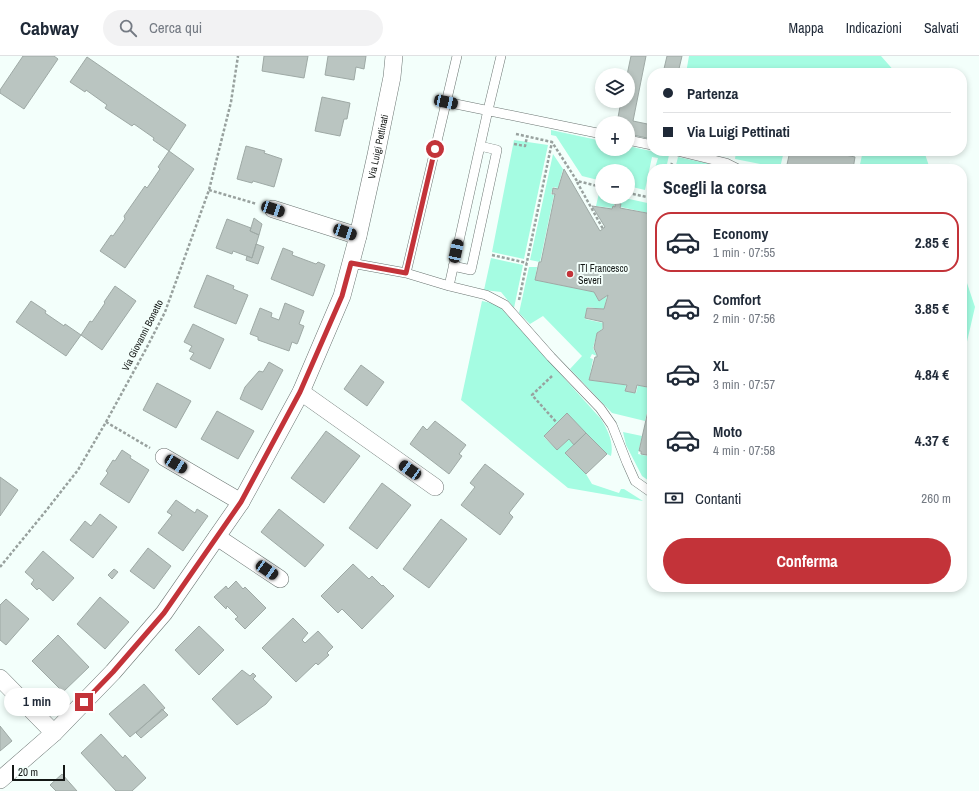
<!DOCTYPE html>
<html lang="it">
<head>
<meta charset="utf-8">
<style>
	:root { --surface:#fff; --page:#f2f2f3; --text:#1f2937; --muted:#747a83; --line:#e0e1e3; --accent:#c33339 }
	body { margin:0; font-family:"Archivo Narrow",sans-serif; background:var(--page); color:var(--text); height:100vh; display:flex; flex-direction:column; font-size:15px; white-space:nowrap }
	* { box-sizing:border-box; margin:0 }
	p { font-size:13px; color:var(--muted) }
	.icon { flex:none; width:22px; height:22px; fill:none; stroke:currentColor; stroke-width:2; stroke-linecap:round; stroke-linejoin:round }
	.map { position:relative; flex:1; overflow:hidden }
	.panel { position:absolute; left:647px; top:108px; width:320px; height:428px; display:flex; flex-direction:column; background:var(--surface); border-radius:16px; box-shadow:0 2px 6px #0003 }
	.panel>* { flex:none }
	.banner { position:absolute; left:647px; top:12px; width:320px; height:88px; border-radius:16px; box-shadow:0 2px 6px #0003; display:grid; align-content:center; height:88px; padding:0 16px; background:var(--surface) }
	.controls { position:absolute; left:595px; top:12px; display:grid; gap:8px }
	.controls a { display:grid; place-items:center; width:40px; height:40px; border-radius:50%; background:var(--surface); box-shadow:0 2px 6px #0003; font-size:20px }
	.scale { position:absolute; left:12px; bottom:10px; width:53px; box-sizing:border-box; padding-left:4px; border:2px solid #141816; border-top:0; font-size:11px; line-height:14px; white-space:nowrap; color:#141816; -webkit-text-stroke:3px #f3fffb; paint-order:stroke }
	.end { position:absolute; width:18px; height:18px; margin:-9px; border:5px solid #c33339; background:#fff; box-shadow:0 0 0 2px #fff }
	.from { border-radius:50% }
	.bubble { position:absolute; height:28px; border-radius:14px; background:var(--surface); box-shadow:0 2px 6px #0003; font-size:13px; font-weight:800; line-height:28px; text-align:center }
	.car { position:absolute; width:12px; height:24px; margin:-12px -6px; border-radius:5px; box-shadow:0 0 3px 1px #0007; background:linear-gradient(#222 24%,#8ab4d8 0 40%,#222 0 76%,#8ab4d8 0 86%,#222 0) }
	.banner b { display:flex; align-items:center; gap:14px; height:38px; font-size:15px }
	.banner b+b { border-top:1px solid var(--line) }
	.banner i { width:10px; height:10px; background:var(--text) }
	ul { padding:0; list-style:none }
	li { display:flex; align-items:center; gap:12px; height:60px; margin:0 8px 6px; padding:0 8px; border:2px solid transparent; border-radius:16px }
	li div { flex:1 }
	li b { display:block; font-size:15px }
	li em { font-style:normal; font-weight:800 }
	li.active { border-color:var(--accent) }
	li>.icon { width:36px; height:36px; stroke-width:1.5 }
	h2 { padding:0 16px; font-size:18px; line-height:48px }
	.pay { display:flex; align-items:center; gap:10px; height:44px; padding:0 16px; font-size:15px }
	.pay p { margin-inline-start:auto }
	.cta { display:flex; gap:8px; margin-top:auto; padding:8px 16px }
	.cta a { flex:1; height:46px; border-radius:24px; background:var(--accent); color:#fff; font-size:16px; font-weight:800; line-height:46px; text-align:center }
	header { display:flex; align-items:center; gap:24px; box-sizing:border-box; height:56px; padding:0 20px; background:var(--surface); border-bottom:1px solid var(--line) }
	header strong { font-size:19px }
	nav { display:flex; gap:22px; margin-inline-start:auto; font-size:14px }
	.search { width:280px; height:36px; background:var(--page); display:flex; align-items:center; gap:10px; box-sizing:border-box; padding:0 14px; border-radius:22px; color:var(--muted); font-size:15px }
	.map>svg:first-child { display:block }
	.green { fill:#a5fce2 }
	.building { fill:#bac5c1; stroke:#9ea9a5 }
	.lines { fill:none; stroke-linecap:round; stroke-linejoin:round }
	.service-casing { stroke:#6b7572; stroke-width:10 }
	.minor-casing { stroke:#6b7572; stroke-width:18 }
	.path { stroke:#98a19e; stroke-width:2.5; stroke-dasharray:3 2; stroke-linecap:butt }
	.service { stroke:#fff; stroke-width:9 }
	.minor { stroke:#fff; stroke-width:17 }
	.route { stroke:#c33339; stroke-width:5 }
	.poi-dot { fill:#c33339; stroke:#f3fffb; stroke-width:1.5 }
	.labels { text-anchor:middle; stroke-width:4; stroke-linejoin:round; paint-order:stroke }
	.street-label { font-size:10px; fill:#141816; stroke:#f3fffb }
	.poi-label { font-size:10px; fill:#141816; stroke:#f3fffb; text-anchor:start }
</style>
</head>
<body>
<header>
<strong>Cabway</strong>
<div class="search"><svg class="icon" aria-label="search" viewBox="0 0 24 24"><circle cx="10" cy="10" r="6"/><path d="M15 15l6 6"/></svg>Cerca qui</div>
<nav><a>Mappa</a><a>Indicazioni</a><a>Salvati</a></nav>
</header>
<div class="map">
<svg width="979" height="735" viewBox="0 0 979 735">
	<rect width="100%" height="100%" fill="#f3fffb"/>
	<path class="green" d="M689 0H881L896 17H686Z
		M551 74 602 85V93H628V90L669 99 666 113 655 112 658 102 652 101 645 134 628 130V115H602V125L582 120 556 80 551 79Z
		M514 84 548 89 524 203 492 196Z
		M736 95H784L780 112 735 103Z
		M842 95H924L930 113H859L862 99Z
		M553 98 563 113 558 132 553 131 551 138 554 139 540 206 530 204Z
		M678 101 724 111 727 113H675Z
		M599 137H602V141H620L652 148V158L621 151V148L615 146 614 150H613L612 152 596 150Z
		M491 202 523 209 514 252 501 236 484 234Z
		M529 211H537L535 224 594 236 599 245 607 240 604 253 587 251 585 263 603 267 602 273 597 277 593 292 597 300 592 298 590 302 593 303 589 324 626 329 625 335 636 337 638 329 652 333V336L645 365 612 357 570 313 582 300 543 260 530 268 519 257Z
		M962 212 975 251 963 303H962Z
		M482 245 496 248 501 252 601 363C608 374 614 387 611 400L607 398 567 358 544 381 557 394 569 383 574 389 566 397 586 418 592 428 619 437 621 433H624L643 445 568 432 461 344Z
		M623 376 642 380 638 398 652 401V427L642 420 626 389Z"/>
	<path class="building" d="M23 0H54L58 3 24 53 0 37V34Z
		M264 0H308L304 22 262 15Z
		M328 0H366L364 13 356 11 354 24 325 19Z
		M631 0H646L633 65 652 69V83L628 78V67H617L621 45H628V19H627Z
		M667 0H682L678 17H663Z
		M87 1 186 69 169 95 153 84 154 82 134 68 132 70 105 52 107 49 86 34 85 36 70 26Z
		M322 41 350 47 347 63H344L340 80 315 75Z
		M246 90 265 95 264 97 282 103 274 131 253 125 252 127 237 123Z
		M169 95 194 113 125 212 100 195 111 179 113 180 125 163 124 160 145 130 147 132 160 113 158 111Z
		M790 95H826L855 101 853 113H786Z
		M564 113 600 175 605 171 592 150 612 153 613 150 615 151V147L621 148 620 152 652 158V332L637 329 635 337 625 335 627 329 589 324 595 301H597V299L594 292 597 277 603 273V266L585 262 587 252 604 253 608 239 599 245 594 236 535 224 539 206H541L555 138H552L553 132 558 133Z
		M254 162 262 168 259 179 250 175Z
		M227 163 251 172 250 175 259 179 252 202 233 195 232 198 216 192Z
		M256 188 264 191 258 208 246 204 247 200 252 202Z
		M283 192 293 196 292 199 316 208 318 206 325 209 313 240 271 223Z
		M207 219 234 230 233 233 248 239 236 268 194 251Z
		M115 230 136 245 102 294 81 279 90 265 92 266 105 247 104 246Z
		M31 245 46 255 45 257 64 270 65 268 81 279 66 300 16 266Z
		M285 247 304 255 299 268 304 270 298 286 297 288 292 286 289 295 258 284V281L250 278 260 252 272 257 271 261 279 264Z
		M193 268 224 283 210 313 190 303 194 297 189 295 192 290 184 286Z
		M269 306 283 314 262 354 240 343 245 331 259 315 263 316Z
		M361 309 384 326 367 350 344 333Z
		M157 327 191 345 176 372 143 354Z
		M652 337V400L641 398V395H639Z
		M217 355 254 375 238 403 201 383Z
		M567 357 586 377 574 389 569 383 557 394 544 380Z
		M435 365 466 389 459 398 462 400 449 418 410 388 423 370 427 374Z
		M326 375 360 400 324 447 291 422Z
		M586 377 607 398 586 418 565 397Z
		M122 394 131 400 130 402 149 414 129 447 100 428 108 417 106 415 113 404 115 405Z
		M485 408 524 438 509 457 513 461 500 479 461 449 475 431 470 427Z
		M0 421 18 434 0 460Z
		M382 427 411 449 377 493 349 472Z
		M176 444 195 457 197 453 208 460 183 495 158 477 172 459 167 456Z
		M279 453 324 489 305 511 261 476Z
		M100 458 117 471 93 502 70 484 85 465 91 470Z
		M441 463 467 483 429 532 403 513Z
		M148 492 171 510 154 533 130 515Z
		M43 495 74 522 53 545 39 532 37 534 31 528 34 524 25 516Z
		M353 508 369 523 372 520 382 530 383 529 394 540 362 573 342 553 338 557 321 540Z
		M114 513 118 516 112 523 108 519Z
		M236 525 243 533 245 531 266 552 245 573 235 563 238 561 227 550 226 553 214 541 226 530 228 533Z
		M100 541 129 566 105 593 77 568Z
		M6 543 29 563 6 589 0 584V549Z
		M293 562 308 577 302 584 305 587 318 575 333 591 327 597 329 599 318 609 316 607 296 626 262 592Z
		M199 570 224 594 199 619 175 594Z
		M58 579 89 611 63 636 32 605Z
		M242 614 250 620 253 617 256 620 253 623 272 641 266 648 237 669 212 643Z
		M144 628 165 652 130 681 109 658Z
		M162 653 168 659 141 682 136 677Z
		M0 670 12 685 0 695Z
		M101 678 123 702 125 699 146 722 132 735H116L81 697Z
		M62 718 77 735H56L50 729Z"/>
	<g class="lines">
		<defs>
			<path id="service" d="M446 46 602 78
				M628 84 652 89
				M677 95 726 107 738 113
				M351 207 406 217 449 230 486 239 505 249 551 301 600 352 612 369 627 407 635 425 652 437
				M453 210 471 214 497 94 480 90
				M406 217 457 0
				M449 230 488 54 501 0"/>
			<g id="minor">
				<path d="M273 153 358 180"/>
				<path d="M301 336 435 431"/>
				<path d="M164 401 241 446"/>
				<path d="M217 481 280 523"/>
				<path d="M0 622 54 677"/>
				<path id="s1" d="M0 724 54 677 113 616 164 557 241 446 301 336 342 240 358 180 376 99 392 21 394 0"/>
			</g>
		</defs>
		<use href="#service" class="service-casing"/>
		<use href="#minor" class="minor-casing"/>
		<path class="path" d="M516 78 552 86 577 125 602 131
			M514 88 525 90 527 81
			M670 113 672 107
			M577 126 603 173
			M209 134 257 148
			M628 137 652 142
			M492 199 527 207
			M519 244 552 86
			M552 320 532 339 557 367
			M106 366 150 392
			M0 511 45 456 78 414 106 366 146 293 165 256 209 134 231 46 238 0"/>
		<use href="#service" class="service"/>
		<use href="#minor" class="minor"/>
	</g>
	<g class="lines">
		<path class="route" d="M84 646 113 616 164 557 241 446 300 336 342 240 351 207 406 217 435 93"/>
	</g>
	<circle class="poi-dot" cx="570" cy="218" r="4"/>
	<g class="labels">
		<g class="street-label">
			<text dy="4" stroke="none"><textPath href="#s1" startOffset="753">Via Luigi Pettinati</textPath></text>
			<text transform="translate(142 279) rotate(-63)" y="4">Via Giovanni Bonetto</text>
		</g>
		<g class="poi-label">
			<text x="578" y="216">ITI Francesco<tspan x="578" dy="12">Severi</tspan></text>
		</g>
	</g>
</svg>
<div class="controls">
<a><svg class="icon" aria-label="layers" viewBox="0 0 24 24"><path d="M12 4l9 5-9 5-9-5zM3 14l9 5 9-5"/></svg></a>
<a>+</a>
<a>−</a>
</div>
<div class="scale">20 m</div>
<i class="end from" style="left:435px;top:93px"></i>
<i class="end" style="left:84px;top:646px"></i>
<div class="bubble" style="left:4px;top:632px;width:66px">1 min</div>
<i class="car" style="left:446px;top:46px;rotate:102deg"></i>
<i class="car" style="left:273px;top:153px;rotate:108deg"></i>
<i class="car" style="left:345px;top:176px;rotate:109deg"></i>
<i class="car" style="left:456px;top:195px;rotate:12deg"></i>
<i class="car" style="left:176px;top:408px;rotate:121deg"></i>
<i class="car" style="left:410px;top:414px;rotate:305deg"></i>
<i class="car" style="left:267px;top:514px;rotate:124deg"></i>
<div class="banner">
<b><i class="from"></i>Partenza</b>
<b><i></i>Via Luigi Pettinati</b>
</div>
<section class="panel">
<h2>Scegli la corsa</h2>
<ul>
<li class="active"><svg class="icon" aria-label="car" viewBox="0 0 24 24"><path d="M5 17H2v-5l4-1 3-4h7l3 4 3 1v5h-3M9 17h6M6 11h13"/><circle cx="7" cy="17" r="2"/><circle cx="17" cy="17" r="2"/></svg><div><b>Economy</b><p>1 min · 07:55</p></div><em>2.85 €</em></li>
<li><svg class="icon" aria-label="car" viewBox="0 0 24 24"><path d="M5 17H2v-5l4-1 3-4h7l3 4 3 1v5h-3M9 17h6M6 11h13"/><circle cx="7" cy="17" r="2"/><circle cx="17" cy="17" r="2"/></svg><div><b>Comfort</b><p>2 min · 07:56</p></div><em>3.85 €</em></li>
<li><svg class="icon" aria-label="car" viewBox="0 0 24 24"><path d="M5 17H2v-5l4-1 3-4h7l3 4 3 1v5h-3M9 17h6M6 11h13"/><circle cx="7" cy="17" r="2"/><circle cx="17" cy="17" r="2"/></svg><div><b>XL</b><p>3 min · 07:57</p></div><em>4.84 €</em></li>
<li><svg class="icon" aria-label="car" viewBox="0 0 24 24"><path d="M5 17H2v-5l4-1 3-4h7l3 4 3 1v5h-3M9 17h6M6 11h13"/><circle cx="7" cy="17" r="2"/><circle cx="17" cy="17" r="2"/></svg><div><b>Moto</b><p>4 min · 07:58</p></div><em>4.37 €</em></li>
</ul>
<div class="pay"><svg class="icon" aria-label="cash" viewBox="0 0 24 24"><path d="M3 7h18v10H3z"/><circle cx="12" cy="12" r="2"/></svg>Contanti<p>260 m</p></div>
<div class="cta"><a>Conferma</a></div>
</section>
</div>
</body>
</html>
